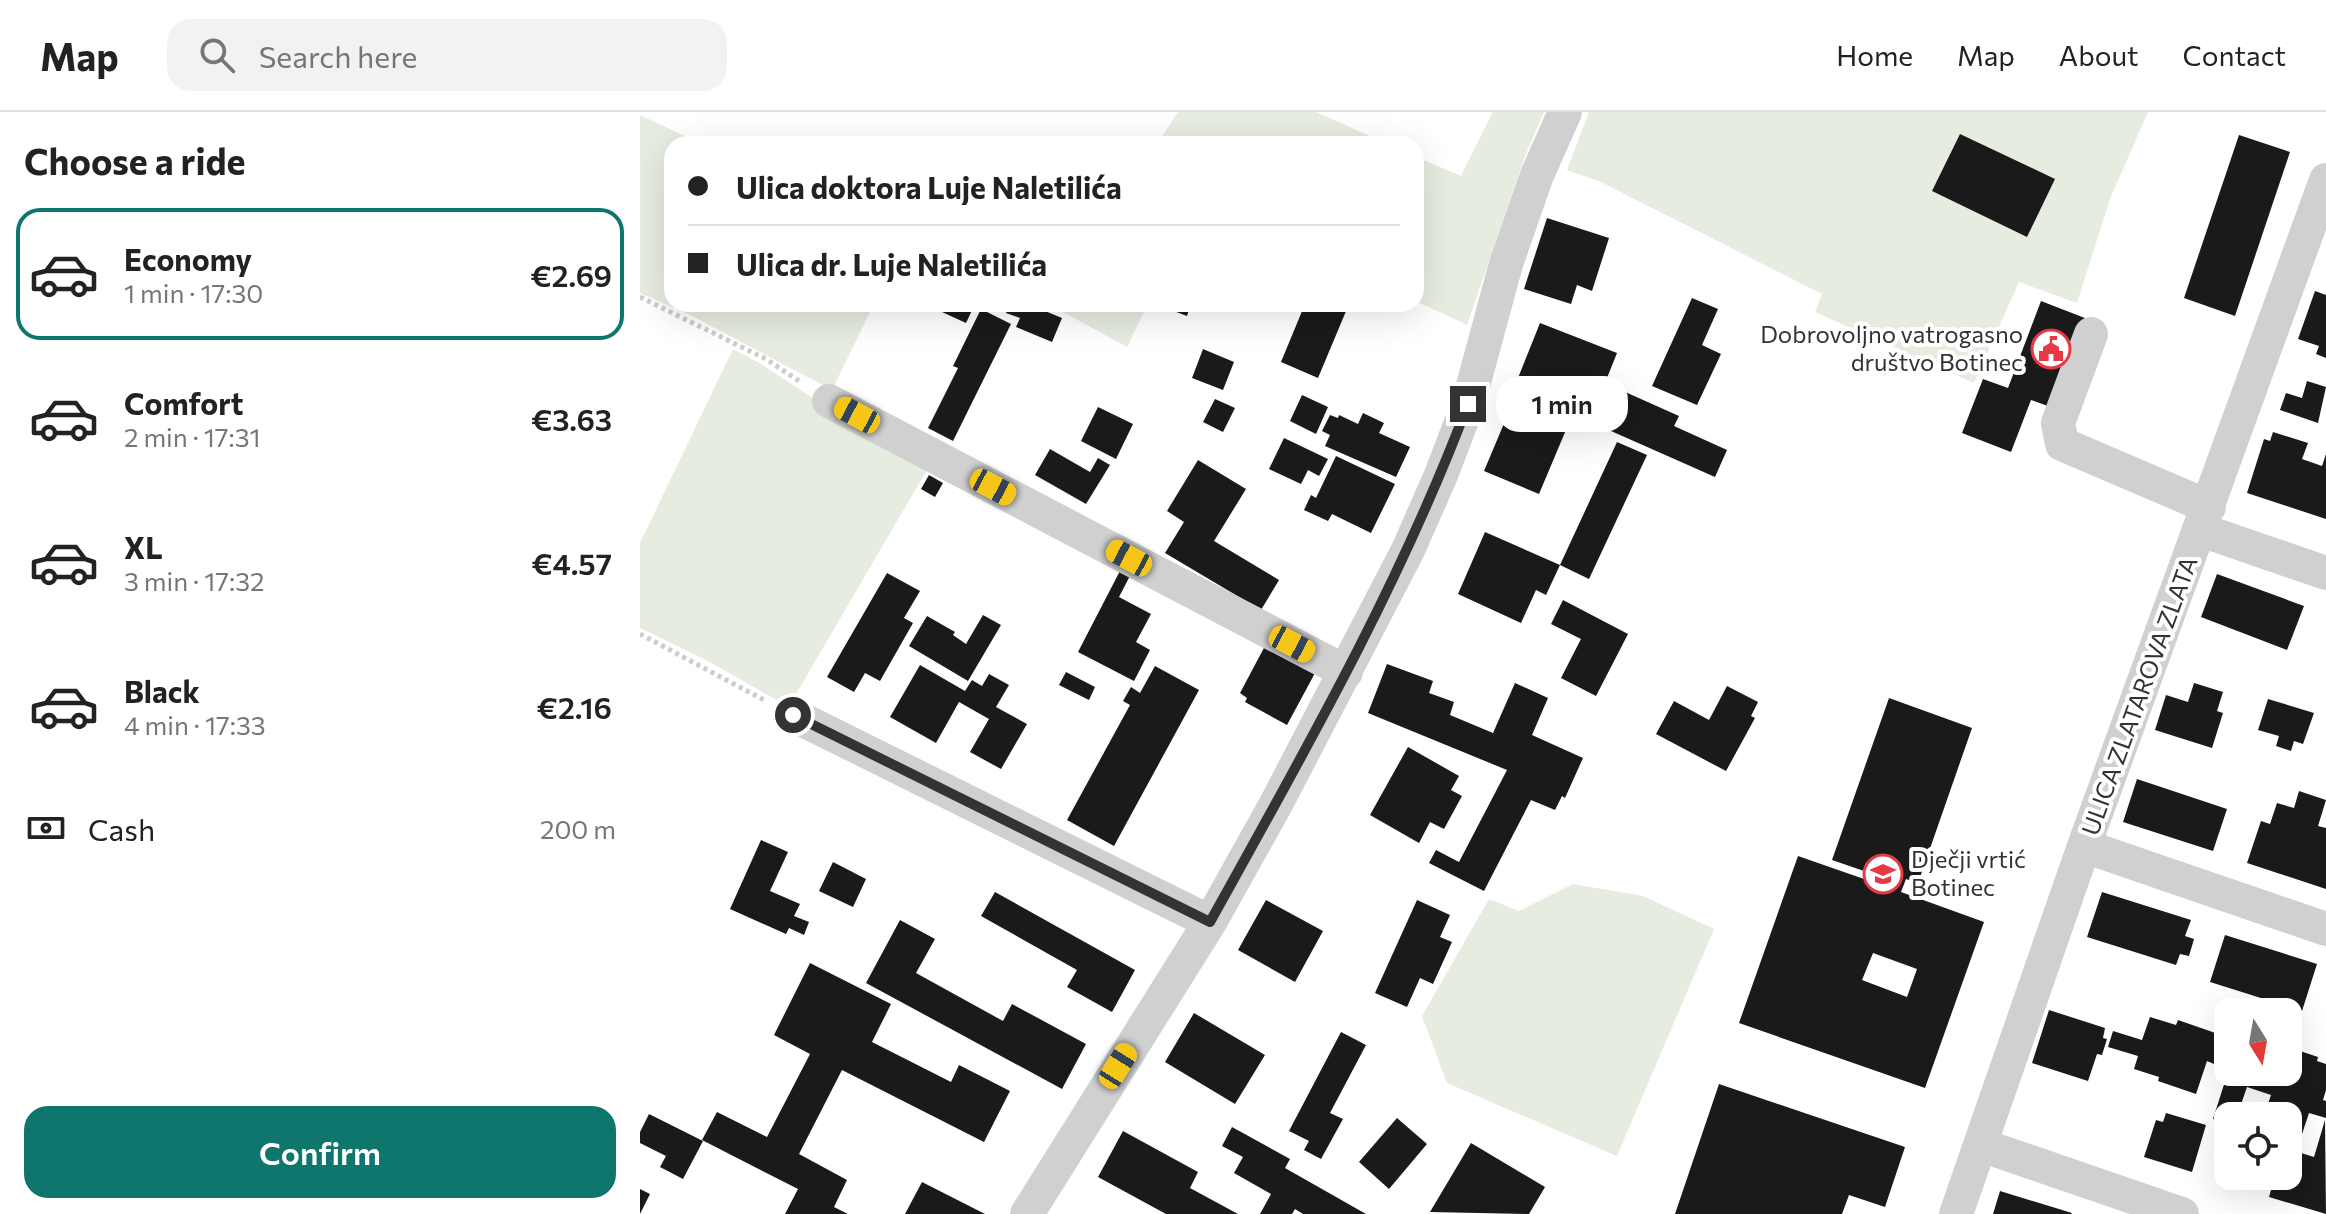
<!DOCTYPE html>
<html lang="en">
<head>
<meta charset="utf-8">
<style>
	:root { --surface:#fff; --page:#f2f2f2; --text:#222; --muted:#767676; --line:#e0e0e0; --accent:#0f766e }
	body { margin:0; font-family:Commissioner,sans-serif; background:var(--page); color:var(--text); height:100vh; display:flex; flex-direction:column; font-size:30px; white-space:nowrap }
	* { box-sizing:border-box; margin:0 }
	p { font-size:26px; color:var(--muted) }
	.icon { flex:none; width:44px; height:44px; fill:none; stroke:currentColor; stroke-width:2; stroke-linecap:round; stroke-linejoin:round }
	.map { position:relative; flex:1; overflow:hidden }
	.panel { display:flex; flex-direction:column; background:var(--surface); width:640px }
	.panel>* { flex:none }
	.top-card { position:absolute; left:24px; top:24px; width:760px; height:176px; border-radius:24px; box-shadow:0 8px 32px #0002; display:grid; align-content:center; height:176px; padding:0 24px; background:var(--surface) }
	.needle { width:52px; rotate:169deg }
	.buttons { position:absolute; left:1574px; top:886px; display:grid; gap:16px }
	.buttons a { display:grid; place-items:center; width:88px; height:88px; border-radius:16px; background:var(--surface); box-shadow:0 8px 32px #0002; font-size:40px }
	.end { position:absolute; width:36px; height:36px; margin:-18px; border:10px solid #333; background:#fff; box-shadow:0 0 0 4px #fff }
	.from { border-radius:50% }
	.bubble { position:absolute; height:56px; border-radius:24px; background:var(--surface); box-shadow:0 8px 32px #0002; font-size:26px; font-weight:600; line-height:56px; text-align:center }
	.car { position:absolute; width:24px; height:48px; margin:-24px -12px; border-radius:10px; box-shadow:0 0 6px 2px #0007; background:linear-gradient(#f5c518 24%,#345 0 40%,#f5c518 0 76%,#345 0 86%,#f5c518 0) }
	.top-card b { display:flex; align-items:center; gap:28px; height:76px; font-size:30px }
	.top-card b+b { border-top:2px solid var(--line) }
	.top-card i { width:20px; height:20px; background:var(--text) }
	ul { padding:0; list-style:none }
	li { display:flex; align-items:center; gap:24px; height:132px; margin:0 16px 12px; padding:0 8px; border:4px solid transparent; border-radius:24px }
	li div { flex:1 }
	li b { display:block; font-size:30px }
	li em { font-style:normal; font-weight:600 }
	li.active { border-color:var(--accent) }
	li>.icon { width:72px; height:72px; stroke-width:1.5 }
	h2 { padding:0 24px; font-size:36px; line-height:96px }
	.pay { display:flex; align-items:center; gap:20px; height:88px; padding:0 24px; font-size:30px }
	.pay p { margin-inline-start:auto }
	.cta { display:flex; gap:16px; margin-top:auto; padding:16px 24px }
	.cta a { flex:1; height:92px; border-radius:24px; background:var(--accent); color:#fff; font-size:32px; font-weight:600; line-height:92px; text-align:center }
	header { display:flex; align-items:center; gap:48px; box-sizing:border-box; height:112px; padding:0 40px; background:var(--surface); border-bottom:2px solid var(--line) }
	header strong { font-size:38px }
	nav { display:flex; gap:44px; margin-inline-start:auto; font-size:28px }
	.search { width:560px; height:72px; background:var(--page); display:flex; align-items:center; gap:20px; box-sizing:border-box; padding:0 28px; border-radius:24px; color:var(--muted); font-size:30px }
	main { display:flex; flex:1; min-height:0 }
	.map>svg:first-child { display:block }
	.green { fill:#e6ecdf }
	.building { fill:#1a1a1a; fill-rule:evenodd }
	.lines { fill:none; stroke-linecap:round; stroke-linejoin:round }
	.path { stroke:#cdcdcd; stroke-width:5; stroke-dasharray:4 4; stroke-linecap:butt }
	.minor { stroke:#d0d0d0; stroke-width:34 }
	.route { stroke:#333; stroke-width:10 }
	.labels { text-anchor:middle; stroke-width:8; stroke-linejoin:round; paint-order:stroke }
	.poi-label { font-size:24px; fill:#333; stroke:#fff; text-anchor:end }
	.street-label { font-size:24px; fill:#333; stroke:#fff }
</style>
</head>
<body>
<header>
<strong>Map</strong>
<div class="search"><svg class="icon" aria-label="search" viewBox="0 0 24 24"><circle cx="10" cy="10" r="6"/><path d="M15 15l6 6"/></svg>Search here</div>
<nav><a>Home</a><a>Map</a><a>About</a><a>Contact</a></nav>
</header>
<main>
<section class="panel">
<h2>Choose a ride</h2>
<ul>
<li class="active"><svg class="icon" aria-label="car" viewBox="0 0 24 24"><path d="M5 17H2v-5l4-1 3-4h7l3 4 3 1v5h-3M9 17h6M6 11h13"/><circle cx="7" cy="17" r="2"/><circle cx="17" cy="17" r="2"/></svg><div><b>Economy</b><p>1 min · 17:30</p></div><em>€2.69</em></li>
<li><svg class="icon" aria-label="car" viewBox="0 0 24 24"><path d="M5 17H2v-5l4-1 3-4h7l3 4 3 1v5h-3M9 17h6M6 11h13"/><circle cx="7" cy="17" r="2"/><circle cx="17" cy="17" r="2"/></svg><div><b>Comfort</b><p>2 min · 17:31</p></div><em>€3.63</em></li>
<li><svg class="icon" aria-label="car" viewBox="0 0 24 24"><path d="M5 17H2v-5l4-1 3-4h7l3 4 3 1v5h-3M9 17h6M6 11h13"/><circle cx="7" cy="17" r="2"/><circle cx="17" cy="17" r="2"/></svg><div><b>XL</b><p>3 min · 17:32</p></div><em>€4.57</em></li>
<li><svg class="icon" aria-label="car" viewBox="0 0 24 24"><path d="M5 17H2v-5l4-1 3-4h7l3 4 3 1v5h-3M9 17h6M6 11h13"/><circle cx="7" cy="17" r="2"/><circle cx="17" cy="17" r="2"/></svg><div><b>Black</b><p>4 min · 17:33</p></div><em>€2.16</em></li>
</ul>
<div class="pay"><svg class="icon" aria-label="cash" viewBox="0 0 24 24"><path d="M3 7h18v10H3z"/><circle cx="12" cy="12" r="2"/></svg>Cash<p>200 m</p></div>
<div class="cta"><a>Confirm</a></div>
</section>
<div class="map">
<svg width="1686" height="1102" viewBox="0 0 1686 1102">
	<rect width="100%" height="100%" fill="#fff"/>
	<path class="green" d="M538 0H676L748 32H517Z
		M853 0H904L885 44 827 213 776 189V45L821 64Z
		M949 0H1508L1470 87 1437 191 1379 170 1334 271 1175 200 1182 182 961 70 927 58Z
		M0 3 62 32H32V192H234L192 278 52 204 0 181Z
		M414 192H508L487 235 412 194Z
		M93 237 121 252 182 292 291 351 156 582 171 590 163 595 142 591 66 548 0 516V431Z
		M933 772 1003 784 1074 817 977 1044 807 971 782 904 849 787 879 799Z"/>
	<path class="building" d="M1320 22 1415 67 1387 125 1292 79Z
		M1599 23 1650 40 1595 204 1544 186Z
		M907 106 969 126 952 179 937 173 931 192 884 177Z
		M1675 179 1686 183V246L1676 242 1679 234 1658 227Z
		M1052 186 1078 197 1062 233 1081 242 1057 293 1012 274Z
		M1401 189 1450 208 1416 297 1391 288 1371 340 1322 321 1343 267 1368 276Z
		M306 192H335L326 211 302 200Z
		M370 192H388L422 206 412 230 376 215 380 206 366 201Z
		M515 192H551L547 204Z
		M665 192H709L678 266 641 250Z
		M341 197 371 212 313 329 288 316 318 256 313 254Z
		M900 211 977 241 965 271 1039 304 1034 314 1087 338 1075 365 874 276Z
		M563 237 594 250 583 278 552 266Z
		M1667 269 1686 275 1678 311 1640 298 1646 281 1662 286Z
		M662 283 688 295 676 322 650 309Z
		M876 283 931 306 899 382 844 359Z
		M575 287 595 296 583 320 563 310Z
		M458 295 493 312 476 347 441 329Z
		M723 301 744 311 739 321 770 335 756 365 685 334 690 323 682 319 690 303 698 306 699 303 718 312Z
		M1633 320 1668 331 1662 347 1682 354 1686 342V407L1607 381 1624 327 1630 329Z
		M644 326 688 347 679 364 668 358 661 372 629 357Z
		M977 330 1007 343 949 467 920 453Z
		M410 337 450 360 458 346 470 353 446 392 395 363Z
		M696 344 755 372 731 421 692 402 688 409 664 398 671 383 676 386Z
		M558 348 606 377 574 429 639 468 621 498 525 441 544 410 527 399Z
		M289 363 303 371 295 385 281 377Z
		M845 420 920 453 906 483 896 478 881 511 818 482Z
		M482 455 492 460 479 485 511 502 496 530 510 538 494 569 438 540Z
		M247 461 280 479 264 506 273 511 240 569 225 561 214 580 187 565Z
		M1577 462 1664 494 1647 538 1561 505Z
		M923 488 988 522 956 584 921 566 941 527 911 512Z
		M343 503 361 513 328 569 269 534 287 504 315 520 313 523 326 532Z
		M625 534 675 561 647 613 605 590 607 586 600 581Z
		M747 552 793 569 789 581 814 590 810 603 853 621 875 571 908 586 892 623 943 646 925 686 922 684 915 698 891 688 844 779 789 751 796 738 819 750 867 658 728 601Z
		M280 553 325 579 332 568 342 574 349 562 369 573 356 595 387 612 361 657 330 640 349 607 319 590 296 631 250 605Z
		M515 554 559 578 474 734 427 708 490 593 483 589 491 575 500 581Z
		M426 560 455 575 449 588 419 573Z
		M1554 571 1583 580 1577 599 1583 601 1572 636 1515 618 1526 583 1548 590Z
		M1087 574 1118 590 1111 604 1115 606 1086 659 1016 622 1034 589 1069 608Z
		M1249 586 1332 616 1278 771 1266 767 1261 780 1344 810 1285 976 1099 911 1158 744 1247 775 1253 769 1192 748ZM1233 841 1277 857 1267 885 1222 868Z
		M1628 587 1674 601 1663 632 1654 629 1651 639 1636 634 1639 624 1618 618Z
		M768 635 819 664 811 678 822 684 804 717 790 710 779 731 730 703Z
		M1497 667 1587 697 1573 739 1483 710Z
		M1659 679 1686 688 1678 714 1686 716V777L1607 751 1621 709 1630 712 1637 691 1654 696Z
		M121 728 148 740 130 779 160 792 154 804 169 810 164 823 149 816 146 822 90 797Z
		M193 750 226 767 213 795 179 779Z
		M355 780 495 858 472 900 427 875 437 858 341 804Z
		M1462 780 1551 808 1545 824 1554 827 1549 844 1540 842 1536 853 1447 825Z
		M626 788 683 819 655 870 598 838Z
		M777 788 810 803 800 825 812 830 793 872 780 866 767 895 735 881Z
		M260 808 295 827 276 861 363 909 372 892 446 932 422 977 226 871Z
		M1585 823 1677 852 1662 899 1570 870Z
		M170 851 251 892 232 930 311 970 319 953 370 979 344 1030 202 958 159 1042 207 1068 194 1095 208 1102H145L158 1077 62 1028 77 1000 127 1025 170 942 134 923Z
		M1409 898 1465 916 1463 926 1467 927 1462 943 1457 942 1448 969 1392 951Z
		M554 901 625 943 595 992 525 950Z
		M1510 905 1536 913 1538 908 1584 924 1574 952 1567 949 1556 982 1518 969 1519 965 1494 957 1498 944 1468 935 1473 919 1502 928Z
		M701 920 726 933 690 1001 703 1007 681 1047 664 1038 669 1029 649 1019Z
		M1648 935 1678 945 1677 949 1686 952V978L1683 988 1686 989V1006L1669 1001 1662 1022 1648 1018V1004H1624L1631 983 1607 975 1597 1004H1588V1011L1573 1007 1588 960 1616 966 1618 960H1648Z
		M1079 972 1265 1035 1245 1095 1209 1083 1202 1102H1035Z
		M1526 1001 1566 1013 1552 1060 1504 1045 1516 1008 1523 1010Z
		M9 1002 63 1029 43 1067 20 1055 26 1044 0 1031V1020Z
		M757 1006 787 1032 749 1077 719 1050Z
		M1685 1008 1686 1102 1629 1085 1635 1064H1648V1037L1674 1045Z
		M592 1015 650 1047 645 1056 726 1102H663L655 1097 652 1102H620L631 1082 594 1061 603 1045 582 1034Z
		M483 1019 558 1060 550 1076 598 1102H526L458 1065Z
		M831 1031 905 1075 889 1102 790 1100Z
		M282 1070 345 1102H265Z
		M0 1077 10 1082 0 1102Z
		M1360 1079 1432 1101 1431 1102H1353Z"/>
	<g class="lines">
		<path class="path" d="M0 185 126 247 162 271
			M0 522 124 588"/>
		<path class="minor" d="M1451 222 1418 311 1422 332 1569 395
			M189 289 706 560
			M1561 418 1686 461
			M153 603 570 810
			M1444 734 1686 817
			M1341 1033 1542 1102
			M387 1102 570 810 636 692 768 438 801 363 828 292 866 152 897 63 925 0
			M1316 1102 1444 734 1686 68"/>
	</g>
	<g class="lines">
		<path class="route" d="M153 603 570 810C664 641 760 473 828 292"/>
	</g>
	<defs>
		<symbol id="civic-ring" viewBox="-11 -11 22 22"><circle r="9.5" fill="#fff" stroke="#e63946" stroke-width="1.5"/><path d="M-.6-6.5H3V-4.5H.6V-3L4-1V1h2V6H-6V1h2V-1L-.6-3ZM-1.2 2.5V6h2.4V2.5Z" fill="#e63946"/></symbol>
		<symbol id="school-ring" viewBox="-11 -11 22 22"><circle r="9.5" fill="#fff" stroke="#e63946" stroke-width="1.5"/><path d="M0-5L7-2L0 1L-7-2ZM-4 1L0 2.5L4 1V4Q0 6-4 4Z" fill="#e63946"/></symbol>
	</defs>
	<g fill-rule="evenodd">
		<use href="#civic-ring" x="1389" y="215" width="44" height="44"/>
		<use href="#school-ring" x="1221" y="740" width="44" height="44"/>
	</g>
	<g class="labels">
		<g class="poi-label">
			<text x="1383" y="231">Dobrovoljno vatrogasno<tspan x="1383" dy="28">društvo Botinec</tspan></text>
			<text x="1271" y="756" text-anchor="start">Dječji vrtić<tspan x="1271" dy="28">Botinec</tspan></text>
		</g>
		<g class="street-label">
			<text transform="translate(1500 584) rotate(-70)" y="8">ULICA ZLATAROVA ZLATA</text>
		</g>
	</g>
</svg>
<div class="buttons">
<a><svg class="needle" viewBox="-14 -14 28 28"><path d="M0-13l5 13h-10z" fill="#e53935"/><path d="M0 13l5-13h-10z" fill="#767676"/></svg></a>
<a><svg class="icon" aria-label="locate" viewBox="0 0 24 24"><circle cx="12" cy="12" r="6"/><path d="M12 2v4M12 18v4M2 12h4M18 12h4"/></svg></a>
</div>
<i class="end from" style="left:153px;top:603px"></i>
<i class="end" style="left:828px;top:292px"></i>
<div class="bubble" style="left:856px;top:264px;width:132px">1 min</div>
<i class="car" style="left:217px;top:303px;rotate:298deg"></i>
<i class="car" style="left:353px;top:375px;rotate:118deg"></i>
<i class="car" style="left:489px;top:446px;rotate:298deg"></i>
<i class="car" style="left:652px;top:532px;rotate:118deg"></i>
<i class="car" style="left:478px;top:954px;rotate:32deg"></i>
<div class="top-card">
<b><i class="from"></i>Ulica doktora Luje Naletilića</b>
<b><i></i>Ulica dr. Luje Naletilića</b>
</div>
</div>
</main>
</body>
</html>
